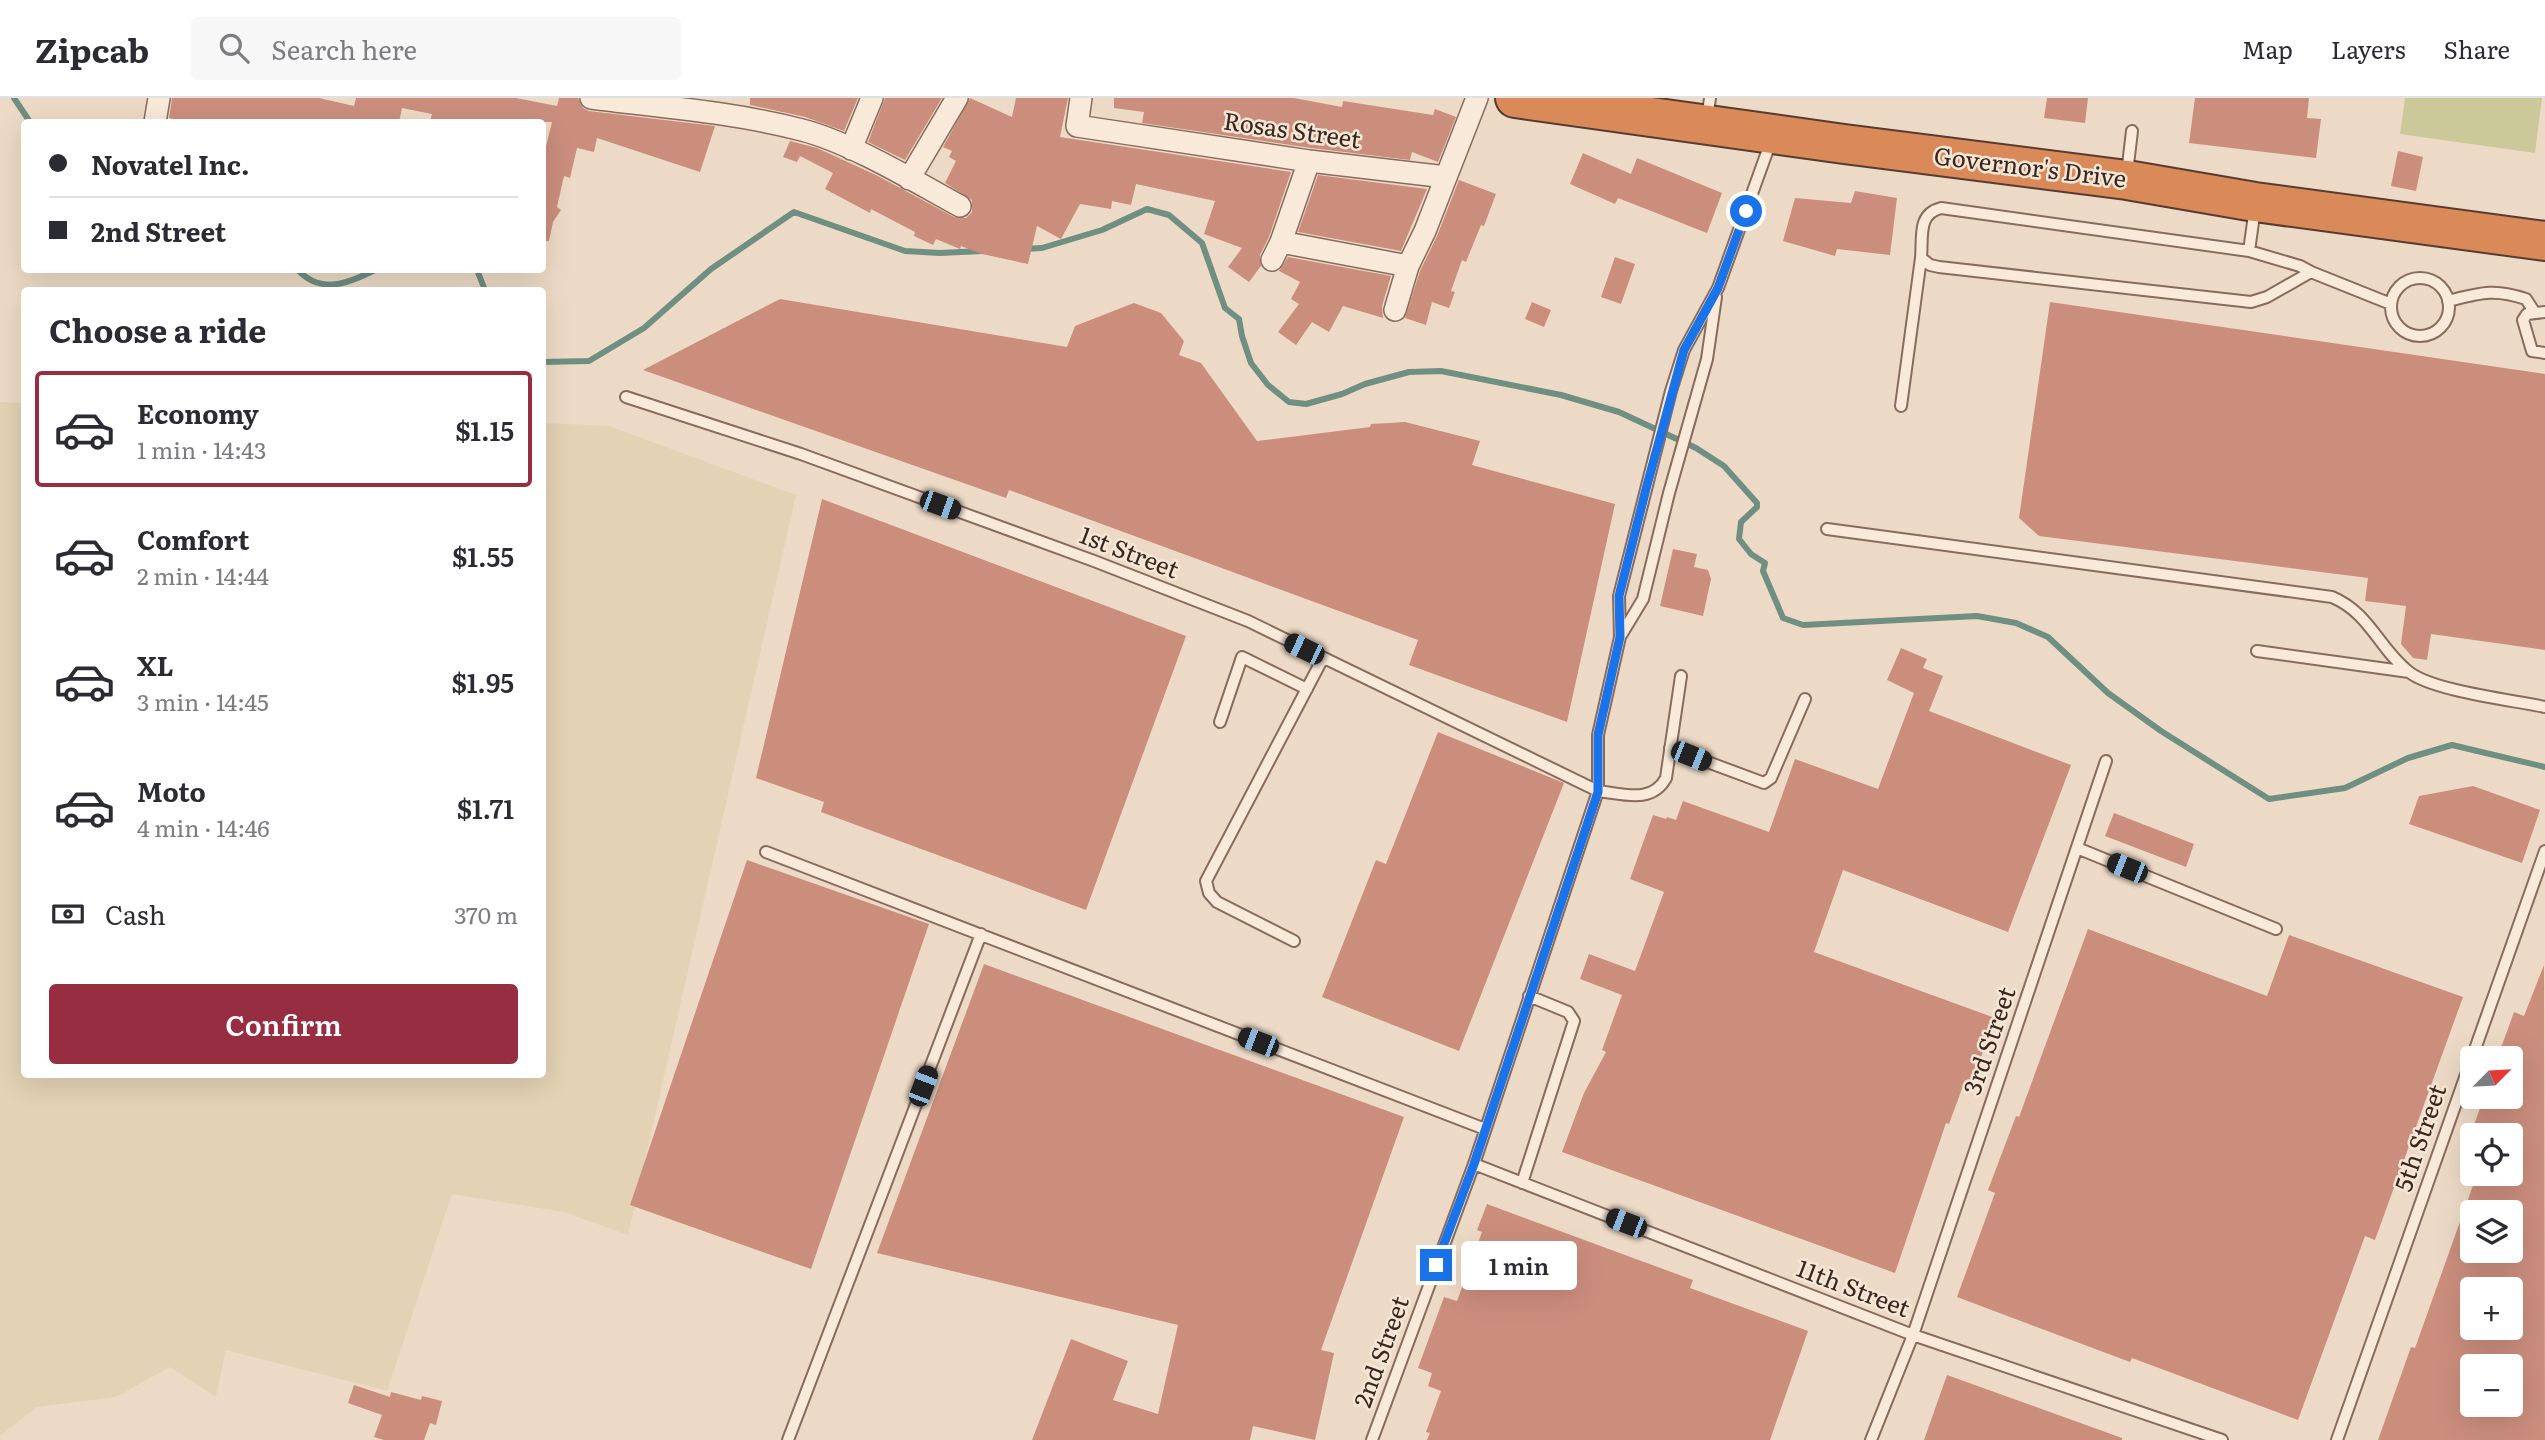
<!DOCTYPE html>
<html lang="en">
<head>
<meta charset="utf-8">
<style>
	:root { --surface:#fff; --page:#f7f7f7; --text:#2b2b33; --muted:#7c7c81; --line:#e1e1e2; --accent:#962d41 }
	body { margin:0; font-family:Literata,serif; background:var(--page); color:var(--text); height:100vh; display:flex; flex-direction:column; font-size:26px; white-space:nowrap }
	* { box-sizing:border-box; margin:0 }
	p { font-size:23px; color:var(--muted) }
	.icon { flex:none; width:38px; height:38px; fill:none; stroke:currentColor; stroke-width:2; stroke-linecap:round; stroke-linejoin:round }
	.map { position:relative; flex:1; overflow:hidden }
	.side { position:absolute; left:21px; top:189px; width:525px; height:791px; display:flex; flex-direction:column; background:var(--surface); border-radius:7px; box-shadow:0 7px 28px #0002 }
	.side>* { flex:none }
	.guide { position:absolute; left:21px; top:21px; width:525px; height:154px; border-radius:7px; box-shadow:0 7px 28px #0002; display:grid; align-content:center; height:154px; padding:0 28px; background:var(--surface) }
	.needle { width:46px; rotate:66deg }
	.fabs { position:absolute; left:2460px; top:948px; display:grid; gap:14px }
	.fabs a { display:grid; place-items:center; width:63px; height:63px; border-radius:7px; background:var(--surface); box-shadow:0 7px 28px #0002; font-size:35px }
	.end { position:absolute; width:32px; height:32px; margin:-16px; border:9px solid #1a73e8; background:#fff; box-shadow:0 0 0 4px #fff }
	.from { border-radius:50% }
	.bubble { position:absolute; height:49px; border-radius:7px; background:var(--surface); box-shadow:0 7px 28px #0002; font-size:23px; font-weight:600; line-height:49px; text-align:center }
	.car { position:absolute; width:21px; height:42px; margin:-21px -10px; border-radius:9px; box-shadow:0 0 5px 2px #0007; background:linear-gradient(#222 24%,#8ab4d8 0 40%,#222 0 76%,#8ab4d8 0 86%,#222 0) }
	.guide b { display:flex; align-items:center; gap:24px; height:66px; font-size:26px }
	.guide b+b { border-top:2px solid var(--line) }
	.guide i { width:18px; height:18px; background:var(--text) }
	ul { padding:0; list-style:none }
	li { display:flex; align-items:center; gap:21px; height:116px; margin:0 14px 10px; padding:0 14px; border:4px solid transparent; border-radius:7px }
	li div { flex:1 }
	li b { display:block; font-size:26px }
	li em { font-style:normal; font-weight:600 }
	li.active { border-color:var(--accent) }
	li>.icon { width:63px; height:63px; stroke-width:1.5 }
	h2 { padding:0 28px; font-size:32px; line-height:84px }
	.pay { display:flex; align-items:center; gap:18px; height:77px; padding:0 28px; font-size:26px }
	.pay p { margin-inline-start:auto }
	.action { display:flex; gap:14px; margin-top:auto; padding:14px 28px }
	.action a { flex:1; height:80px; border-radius:7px; background:var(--accent); color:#fff; font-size:28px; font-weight:600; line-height:80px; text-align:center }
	header { display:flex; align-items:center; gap:42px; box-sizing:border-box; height:98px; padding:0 35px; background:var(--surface); border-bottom:2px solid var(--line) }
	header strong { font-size:33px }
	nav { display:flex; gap:38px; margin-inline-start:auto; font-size:24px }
	.search { width:490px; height:63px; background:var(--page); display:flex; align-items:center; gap:18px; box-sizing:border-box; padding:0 24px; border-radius:7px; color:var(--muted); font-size:26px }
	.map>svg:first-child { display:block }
	.farmland { fill:#e3d2b3 }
	.green { fill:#cbc89a }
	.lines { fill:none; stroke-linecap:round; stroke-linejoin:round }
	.stream { stroke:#6e8f81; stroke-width:6 }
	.building { fill:#cb8e7d; fill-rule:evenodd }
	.lane-casing { stroke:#886b5c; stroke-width:14 }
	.street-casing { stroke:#886b5c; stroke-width:24 }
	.highway-casing { stroke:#563b30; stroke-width:42 }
	.lane { stroke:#f8e9d9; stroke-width:10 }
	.street { stroke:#f8e9d9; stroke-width:21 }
	.highway { stroke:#da8959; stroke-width:38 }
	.route { stroke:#1a73e8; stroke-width:9 }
	.labels { text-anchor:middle; stroke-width:5; stroke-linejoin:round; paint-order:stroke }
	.street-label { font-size:24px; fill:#39271f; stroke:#f5e6d5 }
</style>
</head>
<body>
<header>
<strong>Zipcab</strong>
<div class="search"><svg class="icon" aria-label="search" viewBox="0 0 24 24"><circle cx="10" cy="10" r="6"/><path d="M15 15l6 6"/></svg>Search here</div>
<nav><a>Map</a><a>Layers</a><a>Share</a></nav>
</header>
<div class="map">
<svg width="2545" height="1342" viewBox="0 0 2545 1342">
	<rect width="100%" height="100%" fill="#eddac6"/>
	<path class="farmland" d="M0 304 24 305V976H542L543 325 609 328 796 397 628 1137 564 1114 452 1096 387 1293 226 1252 216 1299 170 1269 116 1299 37 1309 0 1338Z"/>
	<path class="green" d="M2405 0H2542L2535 55 2400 36Z"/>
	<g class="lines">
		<path class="stream" d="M14 0 30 24
			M1024 151 1042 150 1102 132 1147 111 1169 117 1202 145 1225 210 1239 221 1242 238 1251 265 1268 287 1289 304 1306 306 1342 296 1365 286 1409 274 1441 273 1561 297 1619 314 1696 350 1724 368 1757 405V409L1741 424 1739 441 1751 456 1765 465 1763 473 1783 520 1803 527 1977 518 2016 525 2048 539 2108 595 2161 633 2269 701 2345 690 2408 660 2452 647 2545 669
			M298 172C321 197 349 185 375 172
			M477 172 485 192
			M542 264 589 263 644 230 711 171 794 114 905 153 940 155 982 153"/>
	</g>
	<path class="building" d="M172 0H319L354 8 356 0H516L557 8 559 0H578L583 10 589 13 715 28 700 74 597 40 594 54 577 50 570 80 564 78 557 109 561 112 553 124 549 143H542V65L552 24H430L432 16 402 10 399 24H187L169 20Z
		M750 0H858L844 33 805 19 750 7Z
		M885 0H942L905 62 868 44Z
		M970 0 1012 19 1016 0H1068L1060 39 1291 74 1269 139 1260 157 1261 168 1249 184 1228 169 1242 150 1204 136 1215 103 1136 86 1131 107 1112 103 1111 111 1080 106 1061 141 1037 128 1028 166 982 156 961 148 960 151 936 141 933 147 914 138 915 134 871 111 870 115 825 91 833 75 800 58 797 64 783 59 790 43 817 50 876 77 954 119 966 120 972 114V102L945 85 956 63 949 59 952 53 943 49Z
		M1114 0H1294L1342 9 1343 3 1433 17 1435 11 1456 19 1438 64 1412 54 1410 62 1311 50 1142 25 1144 14 1114 10Z
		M2047 0H2088L2085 25 2044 20Z
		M2195 0H2309L2307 20 2321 21 2316 60 2189 45Z
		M2398 53 2423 59 2416 93 2391 88Z
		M1583 55 1631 76 1637 60 1722 95 1707 135 1618 100 1615 106 1570 86Z
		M1318 77 1427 91 1401 153 1298 134Z
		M1459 82 1496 96 1484 128 1481 127 1466 164 1462 162 1451 193 1455 194 1449 210 1432 204 1426 227 1405 220 1420 173 1437 138Z
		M1855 93 1897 100 1890 157 1837 151 1835 158 1783 143 1795 100 1851 105Z
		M1288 159 1391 178 1382 208 1383 220 1343 208 1329 234 1312 224 1296 247 1278 234 1299 206 1291 201 1300 184 1279 173Z
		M1615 159 1635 166 1621 206 1601 199Z
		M780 201 1067 249 1075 228 1134 205 1161 215 1184 243 1179 257 1201 265 1257 343 1370 329 1371 326 1405 324 1480 343 1472 367 1615 406 1567 624 1409 567 1418 542 1009 392 1006 400 643 272Z
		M1532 204 1551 212 1544 229 1525 221Z
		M2050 204 2545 276V552L2431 536 2427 562 2413 560 2401 546 2406 508 2365 503 2368 480 2039 438 2019 420Z
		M822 401 1186 538 1086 812 821 714 824 704 756 680Z
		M1673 451 1697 456 1694 469 1708 472 1711 481 1703 518 1660 508Z
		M1901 550 1927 561 1923 570 1943 578 1929 613 2071 667 2008 834 1843 772 1814 854 1995 920 1970 990 1963 988 1949 1026 1946 1025 1895 1175 1562 1054 1584 995 1606 954 1602 952 1622 897 1580 881 1589 856 1635 873 1664 794 1630 781 1653 717 1666 721 1667 719 1676 722 1683 703 1769 734 1795 661 1878 691 1914 595 1887 582Z
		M1438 634 1564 685 1459 953 1322 899 1376 762 1386 766Z
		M2473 688 2540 712 2522 765 2409 726 2419 698Z
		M2114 715 2194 746 2186 769 2105 738Z
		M747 762 929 826 811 1171 630 1107Z
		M2088 831 2267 898 2289 837 2463 899 2375 1142 2365 1138 2298 1322 2132 1260 2130 1264 1957 1199 1995 1095 1988 1092 2016 1018 2019 1019Z
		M984 866 1404 1019 1321 1252 1334 1255 1315 1342 1253 1328 1250 1342H1032L1071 1241 1128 1263 1113 1302 1158 1316 1178 1227 877 1155Z
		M2544 867 2545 1342H2378L2411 1249 2415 1250 2477 1076H2511V1038H2470L2484 999H2511V961H2497L2514 914 2524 918ZM2473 1115H2511V1153H2473ZM2473 1192H2511V1230H2473ZM2473 1269H2511V1307H2473Z
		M1487 1106 1693 1182 1690 1190 1808 1233 1770 1342H1427L1430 1335 1426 1334 1441 1293 1428 1288 1432 1275 1418 1270 1444 1199 1457 1203 1482 1134 1477 1132Z
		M1947 1277 2122 1340V1342H1924Z
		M354 1287 390 1299 391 1294 421 1302 422 1298 442 1303 436 1327 430 1325 424 1342H384L374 1339 382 1317 348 1305Z"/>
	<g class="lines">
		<defs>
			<path id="lane" d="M1707 21 1710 0
				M2127 75 2132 33
				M2249 153 2255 110
				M2311 174 2267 199 2251 204 1939 169 1930 167 1921 160C1923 139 1917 116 1941 110L2249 153 2300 168 2311 174 2391 206
				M2391 209a29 29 0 1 1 58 0a29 29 0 1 1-58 0Z
				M2448 203C2480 195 2494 190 2526 201L2535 215
				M2545 214 2527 216 2523 222 2532 253 2545 255
				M626 299 801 356 1094 463 1248 523 1598 693C1624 696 1652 706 1666 680L1681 578
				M1901 308 1921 160
				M1827 431 2332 499C2370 515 2379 551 2409 574 2433 593 2512 602 2545 609
				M1620 539 1643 501 1669 395 1707 261 1716 199
				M2257 553 2409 574
				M1220 624 1242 559 1307 591
				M1670 650 1764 685 1771 680 1805 601
				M2077 750 2276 831
				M766 754 1485 1031
				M1294 843 1217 804 1209 795 1206 783 1323 560
				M1474 1066 1913 1237 2222 1342
				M1522 1085 1574 923 1568 914 1529 898
				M788 1342 981 836
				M1372 1342 1474 1066 1598 693V637L1620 539 1619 498 1671 293 1684 252 1718 190 1771 43
				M1871 1342 1913 1237 2106 663
				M2337 1342 2545 753"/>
			<path id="street" d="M591 0C661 9 733 14 802 32 852 45 914 83 960 108
				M1081 0 1077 28 1309 63 1446 79
				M155 24 159 0
				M851 51 872 0
				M909 81 957 0
				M1281 144 1408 168
				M1272 162 1281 144 1309 63
				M1395 212 1408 168 1425 133 1477 0"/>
			<path id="highway" d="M1515 0 1844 46 2127 82 2255 104 2545 143"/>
		</defs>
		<use href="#lane" class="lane-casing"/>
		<use href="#street" class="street-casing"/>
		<use href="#highway" class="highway-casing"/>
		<use href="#lane" class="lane"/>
		<use href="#street" class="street"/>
		<use href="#highway" class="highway"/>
	</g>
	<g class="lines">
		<path class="route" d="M1436 1167 1474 1066 1598 694V637L1620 539 1619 498 1646 391 1684 252 1718 190 1746 113"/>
	</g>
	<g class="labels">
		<g class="street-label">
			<text transform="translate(1292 33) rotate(8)" y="8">Rosas Street</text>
			<text transform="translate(2030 70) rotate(7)" y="8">Governor's Drive</text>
			<text transform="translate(1129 455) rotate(21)" y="8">1st Street</text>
			<text transform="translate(1990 943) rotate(-71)" y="8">3rd Street</text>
			<text transform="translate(2421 1040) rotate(-71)" y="8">5th Street</text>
			<text transform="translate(1853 1191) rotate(21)" y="8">11th Street</text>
			<text transform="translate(1382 1254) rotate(-70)" y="8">2nd Street</text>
		</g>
	</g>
</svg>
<div class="fabs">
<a><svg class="needle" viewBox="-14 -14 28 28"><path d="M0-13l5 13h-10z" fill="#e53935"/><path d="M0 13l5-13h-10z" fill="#7c7c81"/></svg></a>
<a><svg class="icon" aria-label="locate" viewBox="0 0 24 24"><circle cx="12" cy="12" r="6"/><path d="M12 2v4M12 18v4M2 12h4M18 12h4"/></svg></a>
<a><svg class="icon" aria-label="layers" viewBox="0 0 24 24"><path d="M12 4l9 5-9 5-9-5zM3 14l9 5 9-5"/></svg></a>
<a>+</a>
<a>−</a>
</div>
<i class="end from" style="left:1746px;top:113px"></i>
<i class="end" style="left:1436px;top:1167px"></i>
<div class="bubble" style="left:1461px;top:1143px;width:116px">1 min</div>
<i class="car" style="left:940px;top:407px;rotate:110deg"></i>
<i class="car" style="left:1304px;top:551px;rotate:296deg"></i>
<i class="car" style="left:1691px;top:658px;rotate:112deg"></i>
<i class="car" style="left:2127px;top:770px;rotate:292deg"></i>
<i class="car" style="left:1258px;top:944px;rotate:291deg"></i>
<i class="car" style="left:923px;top:988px;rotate:21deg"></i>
<i class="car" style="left:1626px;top:1125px;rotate:291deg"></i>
<div class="guide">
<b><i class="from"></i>Novatel Inc.</b>
<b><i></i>2nd Street</b>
</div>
<section class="side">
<h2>Choose a ride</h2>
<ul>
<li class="active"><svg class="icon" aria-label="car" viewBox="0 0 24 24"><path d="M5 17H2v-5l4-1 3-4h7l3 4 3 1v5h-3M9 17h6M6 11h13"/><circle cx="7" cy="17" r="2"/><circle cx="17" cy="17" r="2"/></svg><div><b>Economy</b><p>1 min · 14:43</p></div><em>$1.15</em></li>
<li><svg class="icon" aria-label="car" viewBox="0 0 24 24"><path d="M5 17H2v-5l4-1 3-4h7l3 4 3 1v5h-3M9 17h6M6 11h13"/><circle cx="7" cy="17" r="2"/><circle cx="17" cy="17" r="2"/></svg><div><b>Comfort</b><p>2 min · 14:44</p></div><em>$1.55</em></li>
<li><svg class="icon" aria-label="car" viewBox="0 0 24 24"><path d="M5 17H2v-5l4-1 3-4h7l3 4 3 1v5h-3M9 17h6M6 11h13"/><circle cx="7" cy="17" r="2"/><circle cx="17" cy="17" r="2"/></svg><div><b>XL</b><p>3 min · 14:45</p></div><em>$1.95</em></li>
<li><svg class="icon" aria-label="car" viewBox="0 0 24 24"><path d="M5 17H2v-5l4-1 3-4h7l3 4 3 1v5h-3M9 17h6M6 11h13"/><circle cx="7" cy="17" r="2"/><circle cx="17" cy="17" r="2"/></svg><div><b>Moto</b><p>4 min · 14:46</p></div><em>$1.71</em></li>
</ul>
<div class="pay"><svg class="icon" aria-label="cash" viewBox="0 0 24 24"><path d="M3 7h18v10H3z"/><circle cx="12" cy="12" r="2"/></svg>Cash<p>370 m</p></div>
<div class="action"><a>Confirm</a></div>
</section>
</div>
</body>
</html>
